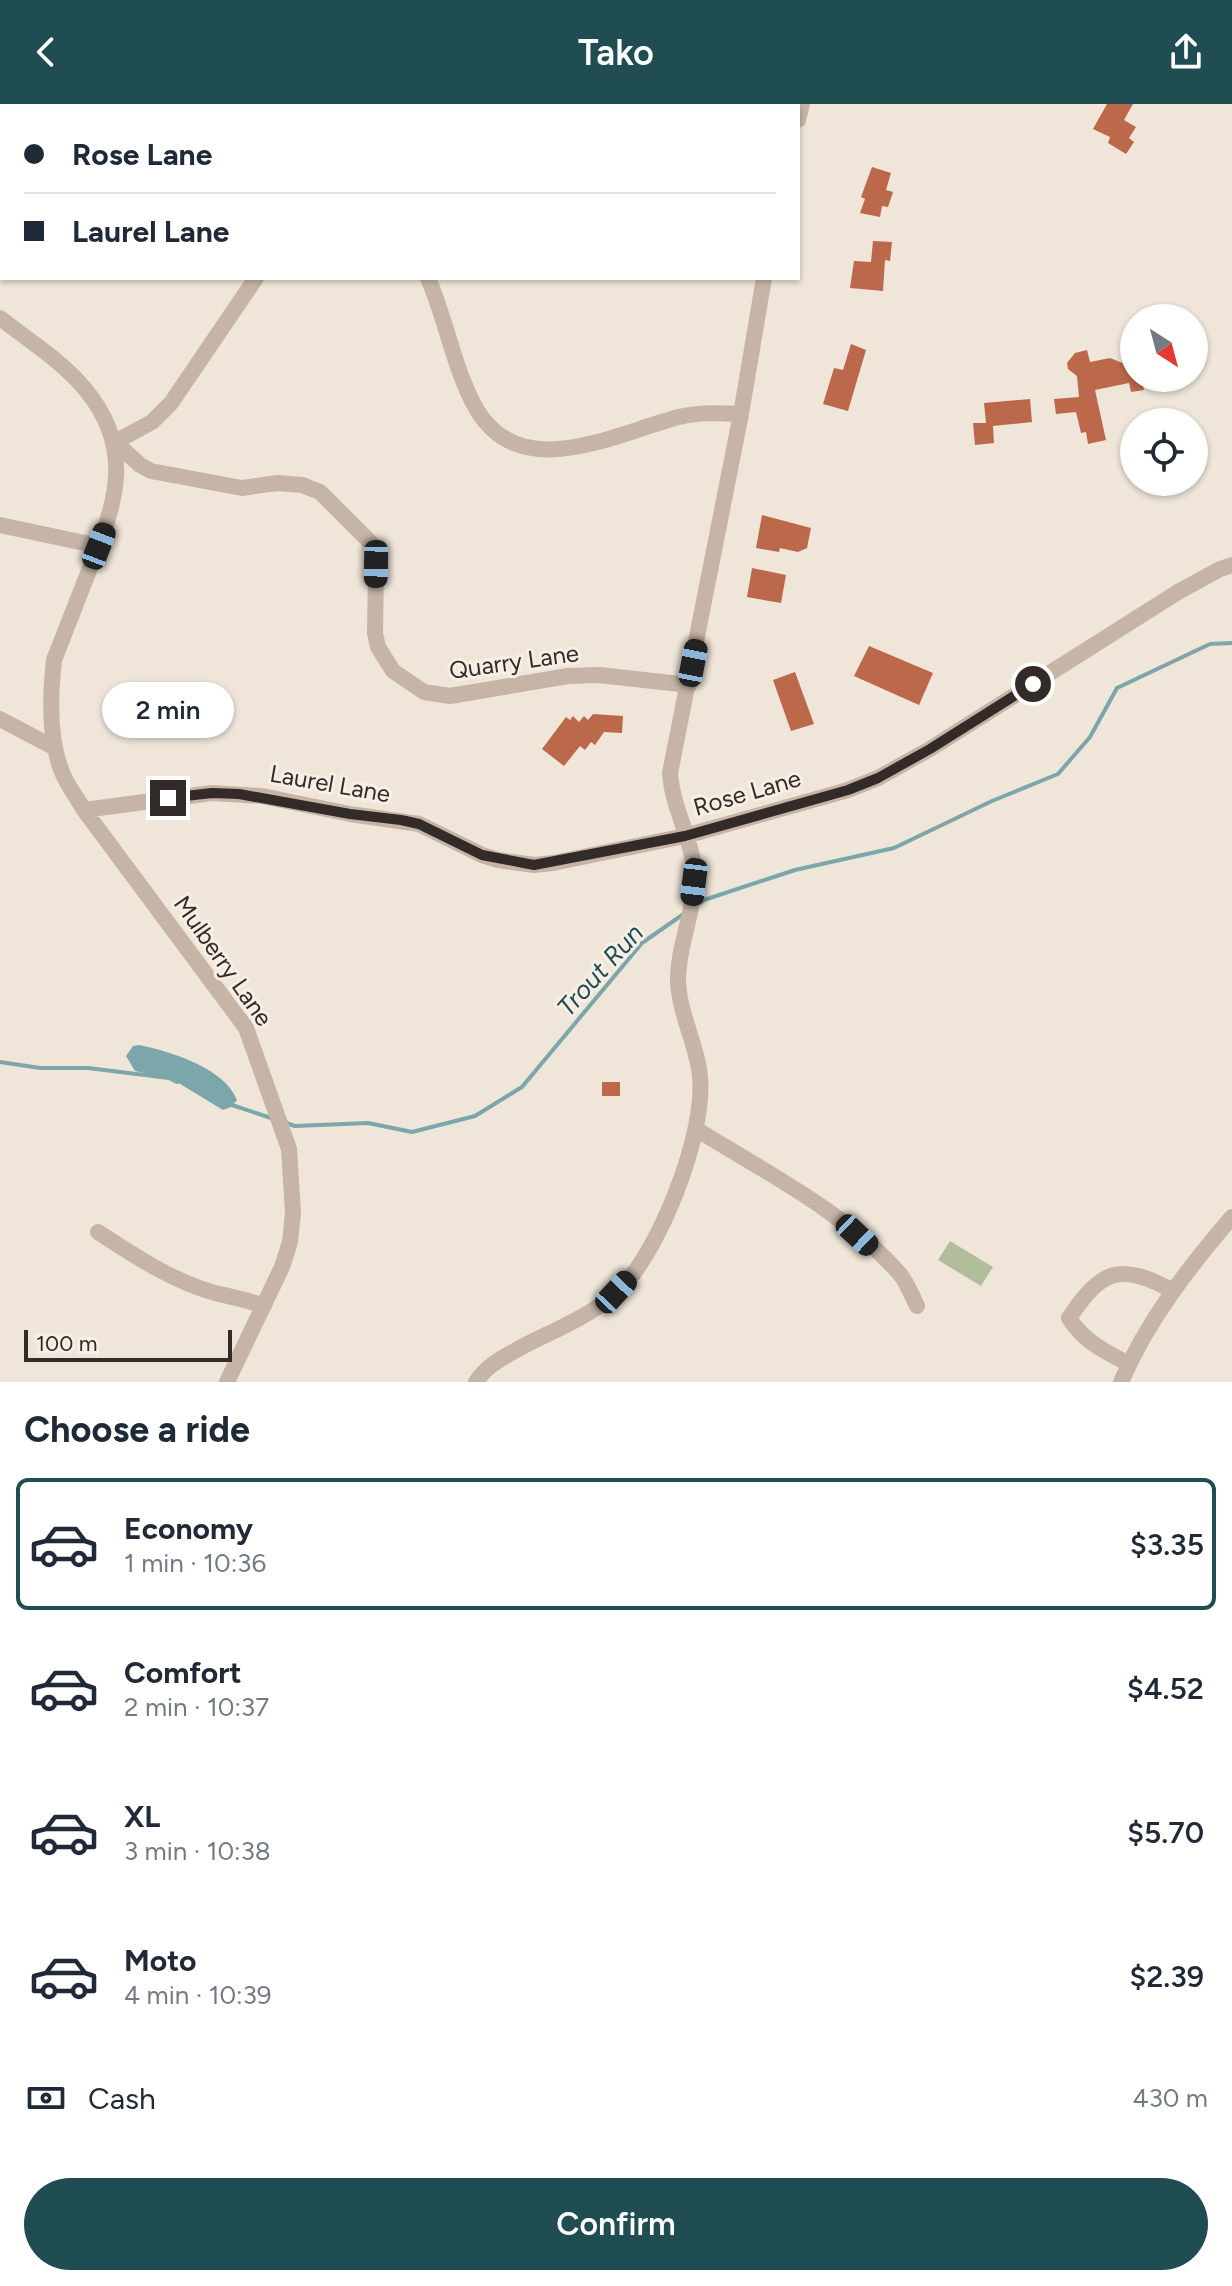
<!DOCTYPE html>
<html lang="en">
<head>
<meta charset="utf-8">
<style>
	:root { --surface:#fff; --page:#f6f6f7; --text:#1f2937; --muted:#747a83; --line:#e0e1e3; --accent:#204d51 }
	body { margin:0; font-family:Figtree,sans-serif; background:var(--page); color:var(--text); height:100vh; display:flex; flex-direction:column; font-size:30px; white-space:nowrap }
	* { box-sizing:border-box; margin:0 }
	p { font-size:26px; color:var(--muted) }
	.icon { flex:none; width:44px; height:44px; fill:none; stroke:currentColor; stroke-width:2; stroke-linecap:round; stroke-linejoin:round }
	.map { position:relative; height:1278px; overflow:hidden }
	.sheet { display:flex; flex-direction:column; background:var(--surface); flex:1 }
	.sheet>* { flex:none }
	.hud { position:absolute; left:0px; top:0px; width:800px; height:176px; box-shadow:0 2px 6px #0004; display:grid; align-content:center; height:176px; padding:0 24px; background:var(--surface) }
	.needle { width:52px; rotate:144deg }
	.tools { position:absolute; left:1120px; top:200px; display:grid; gap:16px }
	.tools a { display:grid; place-items:center; width:88px; height:88px; border-radius:50%; background:var(--surface); box-shadow:0 2px 6px #0004; font-size:40px }
	.scale { position:absolute; left:24px; bottom:20px; width:208px; box-sizing:border-box; padding-left:8px; border:4px solid #332b27; border-top:0; font-size:22px; line-height:28px; white-space:nowrap; color:#332b27; -webkit-text-stroke:6px #f7efe5; paint-order:stroke }
	.end { position:absolute; width:36px; height:36px; margin:-18px; border:10px solid #332b27; background:#fff; box-shadow:0 0 0 4px #fff }
	.from { border-radius:50% }
	.bubble { position:absolute; height:56px; border-radius:28px; background:var(--surface); box-shadow:0 2px 6px #0004; font-size:26px; font-weight:600; line-height:56px; text-align:center }
	.car { position:absolute; width:24px; height:48px; margin:-24px -12px; border-radius:10px; box-shadow:0 0 6px 2px #0007; background:linear-gradient(#222 24%,#8ab4d8 0 40%,#222 0 76%,#8ab4d8 0 86%,#222 0) }
	.hud b { display:flex; align-items:center; gap:28px; height:76px; font-size:30px }
	.hud b+b { border-top:2px solid var(--line) }
	.hud i { width:20px; height:20px; background:var(--text) }
	ul { padding:0; list-style:none }
	li { display:flex; align-items:center; gap:24px; height:132px; margin:0 16px 12px; padding:0 8px; border:4px solid transparent; border-radius:12px }
	li div { flex:1 }
	li b { display:block; font-size:30px }
	li em { font-style:normal; font-weight:600 }
	li.active { border-color:var(--accent) }
	li>.icon { width:72px; height:72px; stroke-width:1.5 }
	h2 { padding:0 24px; font-size:36px; line-height:96px }
	.pay { display:flex; align-items:center; gap:20px; height:88px; padding:0 24px; font-size:30px }
	.pay p { margin-inline-start:auto }
	.cta { display:flex; gap:16px; margin-top:auto; padding:16px 24px }
	.cta a { flex:1; height:92px; border-radius:48px; background:var(--accent); color:#fff; font-size:32px; font-weight:600; line-height:92px; text-align:center }
	header { display:flex; justify-content:space-between; align-items:center; height:104px; padding:0 24px; background:var(--accent); color:#fff; font-size:36px; font-weight:600 }
	.map>svg:first-child { display:block }
	.green { fill:#b1bd9b }
	.water { fill:#7ba7aa }
	.lines { fill:none; stroke-linecap:round; stroke-linejoin:round }
	.stream { stroke:#7ba7aa; stroke-width:4 }
	.building { fill:#bc684a }
	.minor { stroke:#c6b5a6; stroke-width:16 }
	.route { stroke:#332b27; stroke-width:10 }
	.labels { text-anchor:middle; stroke-width:6; stroke-linejoin:round; paint-order:stroke }
	.street-label { font-size:24px; fill:#332b27; stroke:#f7efe5 }
	.water-label { font-size:26px; font-style:italic; fill:#204d51; stroke:#f7efe5 }
</style>
</head>
<body>
<header><svg class="icon" aria-label="back" viewBox="0 0 24 24"><path d="M15 5l-7 7 7 7"/></svg>Tako<svg class="icon" aria-label="share" viewBox="0 0 24 24"><path d="M12 15V3M7 8l5-5 5 5M5 13v7h14v-7"/></svg></header>
<div class="map">
<svg width="1232" height="1278" viewBox="0 0 1232 1278">
	<rect width="100%" height="100%" fill="#efe5d9"/>
	<path class="green" d="M950 1137 993 1163 981 1182 938 1156Z"/>
	<path class="water" d="M139 941C169 947 225 964 237 996L231 1003 223 1006 172 975 135 967 126 952 133 942Z"/>
	<g class="lines">
		<path class="stream" d="M696 802 704 796 795 766 894 744 992 697 1058 670 1090 633 1117 584 1210 540 1232 539
			M0 958 40 964H88L169 974 177 978
			M229 1000 274 1015
			M286 1019 295 1022 368 1019 412 1028 475 1012 522 983 642 839 685 809"/>
	</g>
	<path class="building" d="M1107 0H1133L1124 16 1136 23 1129 34 1134 38 1126 50 1108 39 1110 33 1093 25Z
		M872 63 891 69 886 86 893 88 888 103 882 102 880 113 860 109 865 95 861 93Z
		M873 137 892 138 890 157 885 156 883 187 850 184 854 157 871 158Z
		M1134 235V274H1142L1144 286 1131 288 1129 279 1095 286 1106 336 1088 340 1086 328 1081 329 1076 308 1056 310 1054 295 1079 293 1077 272 1068 265 1067 259 1075 249 1087 246 1090 258 1110 254 1125 260 1121 238Z
		M851 240 866 246 848 307 823 300 834 264 843 266Z
		M1030 295 1032 318 993 322 994 339 975 341 973 319H986L984 299Z
		M762 411 811 424 807 444 798 448 780 444 779 448 756 444Z
		M752 464 786 471 781 499 747 493Z
		M869 542 933 569 919 601 854 572Z
		M795 568 814 620 791 627 773 576Z
		M593 610 623 612 622 629 604 628 595 641 591 638 585 646 580 642 564 662 542 645 566 613 570 616 573 612 579 618 584 612 588 616Z
		M602 978H620V992H602Z"/>
	<g class="lines">
		<path class="minor" d="M798 16 802 0
			M428 174C446 215 455 269 477 306 522 381 616 329 679 313 699 308 721 309 741 310
			M0 214C28 236 62 257 85 285 135 345 116 399 90 464 78 494 66 525 54 556 50 591 48 634 62 668 67 681 77 694 84 706L212 689 262 692 350 710 419 720 482 751 498 756 534 761 553 759 685 732 848 686 878 674 930 645 1178 488 1220 465 1232 461
			M115 338 140 361 151 367 242 384 277 379 302 381 320 388 371 439 376 460 375 529 378 543 393 567 424 588 450 592 568 572 599 571 689 581
			M115 338 152 318 171 299 256 174
			M0 421 99 442
			M0 615 55 644
			M84 706 246 924 289 1045 293 1109 290 1138 282 1163 227 1278
			M696 1025C765 1068 845 1108 899 1169 907 1178 912 1192 917 1202
			M98 1128C133 1151 174 1178 215 1189 232 1193 248 1196 264 1202
			M1129 1260C1106 1248 1083 1237 1069 1214 1102 1165 1120 1158 1173 1187
			M476 1278C486 1262 502 1254 518 1245 557 1224 602 1209 630 1174 665 1131 709 1020 699 965 694 934 679 908 678 876 678 838 698 801 694 763 690 731 672 702 670 669L741 310 764 174
			M1121 1278C1147 1217 1189 1163 1232 1113"/>
	</g>
	<g class="lines">
		<path class="route" d="M168 694 212 689 239 690 350 710 401 716 419 720 482 751 534 761 685 732 848 686 878 674 930 645 1033 580"/>
	</g>
	<g class="labels">
		<g class="street-label">
			<text transform="translate(514 558) rotate(-8)" y="8">Quarry Lane</text>
			<text transform="translate(330 680) rotate(10)" y="8">Laurel Lane</text>
			<text transform="translate(747 689) rotate(-16)" y="8">Rose Lane</text>
			<text transform="translate(223 857) rotate(55)" y="8">Mulberry Lane</text>
		</g>
		<g class="water-label">
			<text transform="translate(600 866) rotate(-48)" y="9">Trout Run</text>
		</g>
	</g>
</svg>
<div class="tools">
<a><svg class="needle" viewBox="-14 -14 28 28"><path d="M0-13l5 13h-10z" fill="#e53935"/><path d="M0 13l5-13h-10z" fill="#747a83"/></svg></a>
<a><svg class="icon" aria-label="locate" viewBox="0 0 24 24"><circle cx="12" cy="12" r="6"/><path d="M12 2v4M12 18v4M2 12h4M18 12h4"/></svg></a>
</div>
<div class="scale">100 m</div>
<i class="end from" style="left:1033px;top:580px"></i>
<i class="end" style="left:168px;top:694px"></i>
<div class="bubble" style="left:102px;top:578px;width:132px">2 min</div>
<i class="car" style="left:99px;top:442px;rotate:21deg"></i>
<i class="car" style="left:376px;top:460px;rotate:181deg"></i>
<i class="car" style="left:693px;top:559px;rotate:11deg"></i>
<i class="car" style="left:694px;top:778px;rotate:187deg"></i>
<i class="car" style="left:857px;top:1131px;rotate:133deg"></i>
<i class="car" style="left:616px;top:1188px;rotate:43deg"></i>
<div class="hud">
<b><i class="from"></i>Rose Lane</b>
<b><i></i>Laurel Lane</b>
</div>
</div>
<section class="sheet">
<h2>Choose a ride</h2>
<ul>
<li class="active"><svg class="icon" aria-label="car" viewBox="0 0 24 24"><path d="M5 17H2v-5l4-1 3-4h7l3 4 3 1v5h-3M9 17h6M6 11h13"/><circle cx="7" cy="17" r="2"/><circle cx="17" cy="17" r="2"/></svg><div><b>Economy</b><p>1 min · 10:36</p></div><em>$3.35</em></li>
<li><svg class="icon" aria-label="car" viewBox="0 0 24 24"><path d="M5 17H2v-5l4-1 3-4h7l3 4 3 1v5h-3M9 17h6M6 11h13"/><circle cx="7" cy="17" r="2"/><circle cx="17" cy="17" r="2"/></svg><div><b>Comfort</b><p>2 min · 10:37</p></div><em>$4.52</em></li>
<li><svg class="icon" aria-label="car" viewBox="0 0 24 24"><path d="M5 17H2v-5l4-1 3-4h7l3 4 3 1v5h-3M9 17h6M6 11h13"/><circle cx="7" cy="17" r="2"/><circle cx="17" cy="17" r="2"/></svg><div><b>XL</b><p>3 min · 10:38</p></div><em>$5.70</em></li>
<li><svg class="icon" aria-label="car" viewBox="0 0 24 24"><path d="M5 17H2v-5l4-1 3-4h7l3 4 3 1v5h-3M9 17h6M6 11h13"/><circle cx="7" cy="17" r="2"/><circle cx="17" cy="17" r="2"/></svg><div><b>Moto</b><p>4 min · 10:39</p></div><em>$2.39</em></li>
</ul>
<div class="pay"><svg class="icon" aria-label="cash" viewBox="0 0 24 24"><path d="M3 7h18v10H3z"/><circle cx="12" cy="12" r="2"/></svg>Cash<p>430 m</p></div>
<div class="cta"><a>Confirm</a></div>
</section>
</body>
</html>
